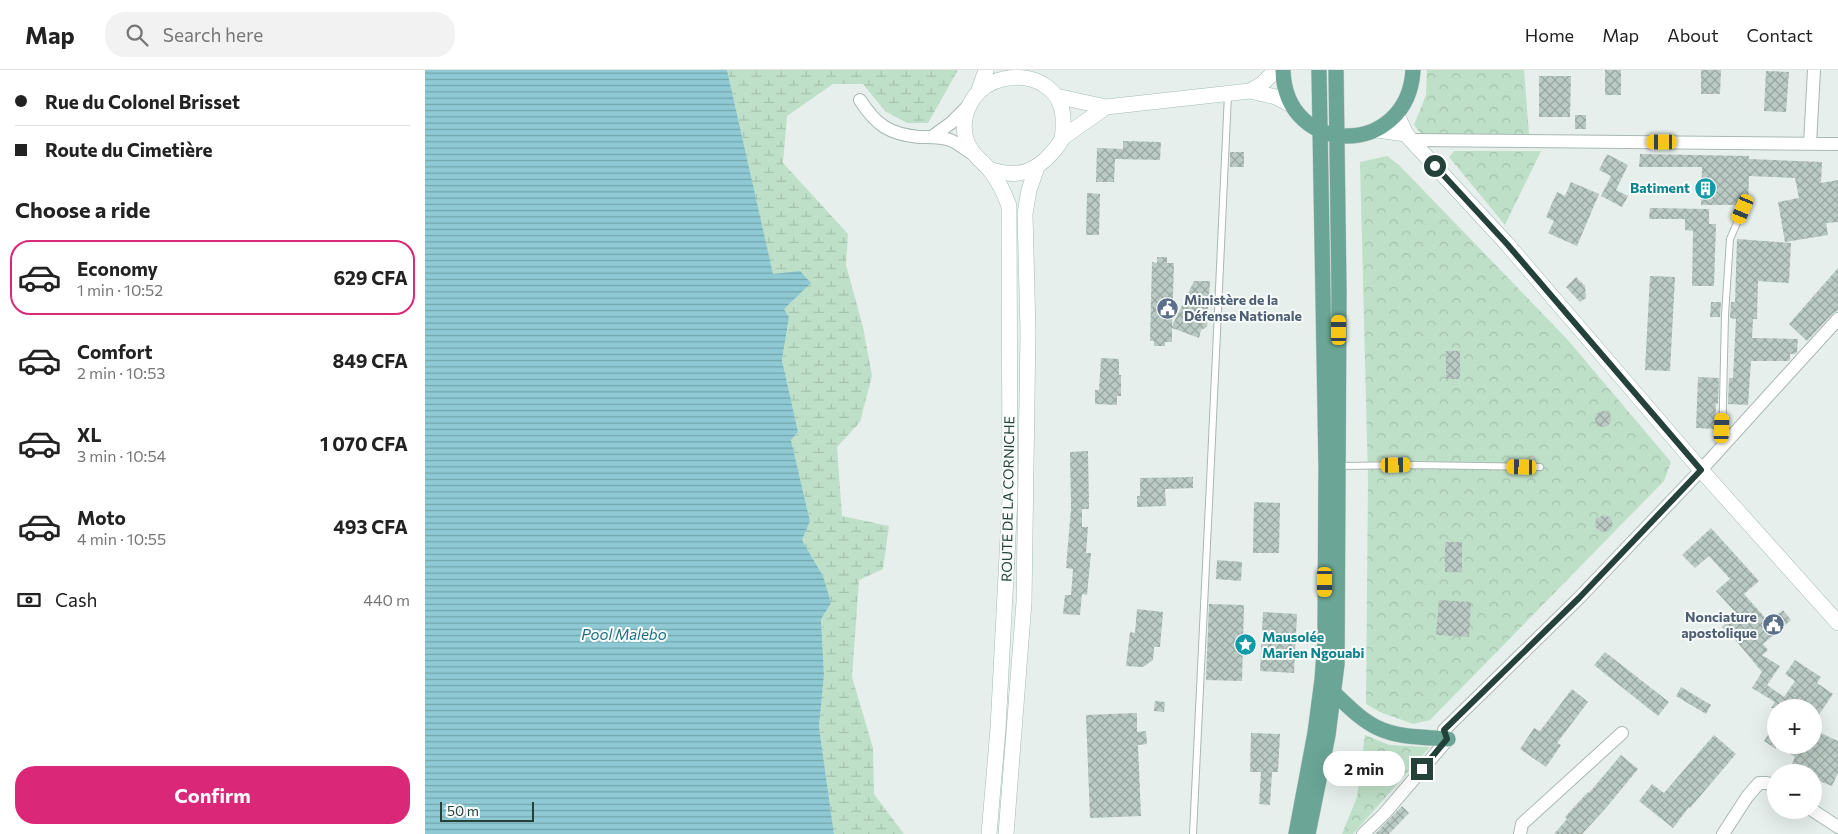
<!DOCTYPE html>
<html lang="en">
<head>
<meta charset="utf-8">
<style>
	:root { --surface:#fff; --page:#f2f2f2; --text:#222; --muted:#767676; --line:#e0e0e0; --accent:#db2777 }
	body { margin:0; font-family:Commissioner,sans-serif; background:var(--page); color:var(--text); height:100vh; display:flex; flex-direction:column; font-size:19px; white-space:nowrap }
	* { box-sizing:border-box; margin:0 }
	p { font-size:16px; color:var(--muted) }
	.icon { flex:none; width:28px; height:28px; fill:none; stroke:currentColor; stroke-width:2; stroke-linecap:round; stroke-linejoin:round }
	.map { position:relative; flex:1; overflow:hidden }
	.details { display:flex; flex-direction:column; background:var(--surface); width:425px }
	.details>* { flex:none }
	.banner { display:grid; align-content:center; height:110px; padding:0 15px; background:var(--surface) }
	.fabs { position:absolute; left:1342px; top:629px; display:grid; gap:10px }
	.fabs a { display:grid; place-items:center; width:55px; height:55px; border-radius:50%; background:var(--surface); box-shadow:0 5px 20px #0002; font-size:25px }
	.scale { position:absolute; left:15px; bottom:12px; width:94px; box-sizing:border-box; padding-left:5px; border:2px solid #24423a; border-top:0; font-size:14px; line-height:18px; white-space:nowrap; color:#24423a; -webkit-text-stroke:4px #f7fbf9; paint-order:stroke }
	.end { position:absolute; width:22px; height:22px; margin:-11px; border:6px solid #24423a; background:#fff; box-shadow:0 0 0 2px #fff }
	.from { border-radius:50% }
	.bubble { position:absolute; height:35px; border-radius:18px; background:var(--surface); box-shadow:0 5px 20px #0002; font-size:16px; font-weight:700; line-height:35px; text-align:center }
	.car { position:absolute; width:15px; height:30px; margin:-15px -8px; border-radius:6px; box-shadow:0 0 4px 1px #0007; background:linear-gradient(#f5c518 24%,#345 0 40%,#f5c518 0 76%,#345 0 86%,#f5c518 0) }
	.banner b { display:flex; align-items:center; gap:18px; height:48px; font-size:19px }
	.banner b+b { border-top:1px solid var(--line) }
	.banner i { width:12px; height:12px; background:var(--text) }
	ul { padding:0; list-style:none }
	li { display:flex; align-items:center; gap:15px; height:75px; margin:0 10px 8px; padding:0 5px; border:2px solid transparent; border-radius:20px }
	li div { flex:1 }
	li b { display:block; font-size:19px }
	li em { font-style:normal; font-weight:700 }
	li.active { border-color:var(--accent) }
	li>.icon { width:45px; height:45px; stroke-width:1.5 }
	h2 { padding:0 15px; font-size:22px; line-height:60px }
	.pay { display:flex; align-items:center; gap:12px; height:55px; padding:0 15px; font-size:19px }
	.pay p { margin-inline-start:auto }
	.button { display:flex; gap:10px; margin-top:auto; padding:10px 15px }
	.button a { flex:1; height:58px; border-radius:20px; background:var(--accent); color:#fff; font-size:20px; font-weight:700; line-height:58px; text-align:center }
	header { display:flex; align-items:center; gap:30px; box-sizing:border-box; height:70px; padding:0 25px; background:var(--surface); border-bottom:1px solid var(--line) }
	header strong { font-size:24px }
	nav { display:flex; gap:28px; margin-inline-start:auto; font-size:18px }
	.search { width:350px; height:45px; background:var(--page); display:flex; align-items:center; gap:12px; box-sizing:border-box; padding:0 18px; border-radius:20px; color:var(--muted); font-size:19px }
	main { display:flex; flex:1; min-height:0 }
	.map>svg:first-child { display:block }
	.wetland { fill:url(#wetland-marsh) }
	.park { fill:url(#park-crowns) }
	.water { fill:url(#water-rules) }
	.building { fill:url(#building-cross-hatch) }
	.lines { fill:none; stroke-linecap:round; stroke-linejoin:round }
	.lane-casing { stroke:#a8b8b2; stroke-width:8 }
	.street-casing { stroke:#a8b8b2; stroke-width:14 }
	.secondary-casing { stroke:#a4bbb3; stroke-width:16 }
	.primary-casing { stroke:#c2cac8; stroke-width:16 }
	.lane { stroke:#fff; stroke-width:6 }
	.street { stroke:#fff; stroke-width:12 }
	.secondary { stroke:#fff; stroke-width:15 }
	.primary { stroke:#6aa596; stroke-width:15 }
	.route { stroke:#24423a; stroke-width:6 }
	.labels { text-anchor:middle; stroke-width:4; stroke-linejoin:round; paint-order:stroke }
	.culture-label { font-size:14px; font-weight:bold; fill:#0d838f; stroke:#f7fbf9; text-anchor:end }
	.service-label { font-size:14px; font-weight:bold; fill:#4e5e75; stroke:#f7fbf9; text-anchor:start }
	.street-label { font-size:14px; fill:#24423a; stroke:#f7fbf9 }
	.water-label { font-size:15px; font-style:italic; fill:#1c6f80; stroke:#f7fbf9 }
</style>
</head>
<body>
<header>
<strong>Map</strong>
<div class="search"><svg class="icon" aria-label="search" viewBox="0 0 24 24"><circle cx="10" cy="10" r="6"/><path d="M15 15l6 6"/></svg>Search here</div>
<nav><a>Home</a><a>Map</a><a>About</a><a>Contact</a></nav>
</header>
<main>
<section class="details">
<div class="banner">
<b><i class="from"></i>Rue du Colonel Brisset</b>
<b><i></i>Route du Cimetière</b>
</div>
<h2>Choose a ride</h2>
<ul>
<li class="active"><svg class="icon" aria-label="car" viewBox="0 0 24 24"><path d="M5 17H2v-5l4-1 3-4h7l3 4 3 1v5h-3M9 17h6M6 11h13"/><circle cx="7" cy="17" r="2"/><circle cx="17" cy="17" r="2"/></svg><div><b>Economy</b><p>1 min · 10:52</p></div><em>629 CFA</em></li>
<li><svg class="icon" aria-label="car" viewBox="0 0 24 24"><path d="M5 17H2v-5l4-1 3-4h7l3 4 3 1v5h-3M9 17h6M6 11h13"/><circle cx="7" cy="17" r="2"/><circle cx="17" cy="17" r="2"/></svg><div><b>Comfort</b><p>2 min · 10:53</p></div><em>849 CFA</em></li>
<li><svg class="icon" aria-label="car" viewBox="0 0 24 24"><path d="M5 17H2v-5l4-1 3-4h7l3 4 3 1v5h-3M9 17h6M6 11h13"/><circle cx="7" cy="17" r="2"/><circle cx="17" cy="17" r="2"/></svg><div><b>XL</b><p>3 min · 10:54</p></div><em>1 070 CFA</em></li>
<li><svg class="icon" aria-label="car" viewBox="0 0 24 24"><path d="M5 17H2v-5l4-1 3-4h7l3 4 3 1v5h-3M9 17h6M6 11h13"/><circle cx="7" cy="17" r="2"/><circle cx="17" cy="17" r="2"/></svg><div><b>Moto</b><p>4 min · 10:55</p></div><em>493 CFA</em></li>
</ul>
<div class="pay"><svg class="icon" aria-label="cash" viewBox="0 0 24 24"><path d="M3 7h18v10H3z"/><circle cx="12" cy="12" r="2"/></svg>Cash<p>440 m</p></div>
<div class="button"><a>Confirm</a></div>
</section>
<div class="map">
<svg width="1413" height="764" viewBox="0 0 1413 764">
	<defs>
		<pattern id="wetland-marsh" width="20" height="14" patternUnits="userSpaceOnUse" patternTransform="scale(1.25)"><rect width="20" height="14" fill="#bfe0c8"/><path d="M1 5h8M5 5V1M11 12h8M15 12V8" fill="none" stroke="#a4c1ad"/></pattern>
		<pattern id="park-crowns" width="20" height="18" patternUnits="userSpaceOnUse" patternTransform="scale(1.25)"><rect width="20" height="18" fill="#bfe0c8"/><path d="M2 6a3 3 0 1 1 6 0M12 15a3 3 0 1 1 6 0" fill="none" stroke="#a4c1ad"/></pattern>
		<pattern id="water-rules" width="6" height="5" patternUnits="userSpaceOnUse" patternTransform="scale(1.25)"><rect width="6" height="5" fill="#8ec9d4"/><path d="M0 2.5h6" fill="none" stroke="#74a5ad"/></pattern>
		<pattern id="building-cross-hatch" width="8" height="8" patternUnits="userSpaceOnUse" patternTransform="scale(1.25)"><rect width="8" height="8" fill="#bbcac4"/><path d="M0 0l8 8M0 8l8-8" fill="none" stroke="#98a6a0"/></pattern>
	</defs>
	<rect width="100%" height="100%" fill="#e6efeb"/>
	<path class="wetland" d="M302 0H533L503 53H482L460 41 438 14H408L362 46 358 93 423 164 421 195 438 257 447 306 435 352 412 377 417 446 464 456 458 499 434 510 427 607 448 678 449 724 479 764H409L394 657 399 605 396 548 398 506 377 470 385 451 366 370 373 362 357 290 364 247 358 239 375 201 348 205Z"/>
	<path class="park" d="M1002 0H1099L1104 64 997 65 989 55 1001 25Z
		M1029 81H1116L1080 155 1024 87Z
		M962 86 974 95 1142 269 1246 392 1239 411 1005 650 988 654 955 642 941 634 943 409 935 92Z
		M940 665 964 675 1005 677 928 764H917L932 727Z"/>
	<path class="water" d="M0 0H302L348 204 375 201 386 213 359 239 364 247 357 290 373 362 366 370 385 451 377 470 398 506 406 533 396 549 399 605 394 657 409 764H0Z"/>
	<path class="building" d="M1180 0H1196V25H1180Z
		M1276 0H1296L1295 24H1276Z
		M1341 1 1364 2 1361 42 1339 41Z
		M1114 6H1146L1145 47H1114Z
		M1150 45H1161V59H1150Z
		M698 71 736 72 735 90 690 89 689 112H671L672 78 698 79Z
		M805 82H819V97H805Z
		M1182 84 1203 95 1191 120 1203 126 1197 137 1176 126 1186 106 1174 100Z
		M1215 84 1324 86V89L1397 92 1396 113 1413 110V152L1401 153 1403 165 1360 172 1353 132 1374 128 1370 108 1324 106 1323 135H1276L1277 97H1214Z
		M1146 112 1174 124 1152 176 1123 163 1129 151 1121 147 1132 122 1140 126Z
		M662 123 675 124 674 165H661Z
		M1225 138 1284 139V154H1291L1289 216H1267L1268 161 1260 160V149H1224Z
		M1312 169 1366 173 1364 213 1333 211 1332 249H1328L1327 268 1373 269 1372 282 1370 284H1365V289L1364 291H1326L1323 335 1303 334 1304 308H1308L1311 249 1305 248 1306 232H1310Z
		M732 187H742V193H749L747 256 769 211H785L782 257 776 260 774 268 747 258V272H740V276H729V271H725L727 192 732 193Z
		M1413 198V240L1407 244 1382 271 1364 254Z
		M1225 206 1250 207 1245 301 1220 300Z
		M1151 207 1160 216 1161 228 1155 232 1141 217Z
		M1286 232H1296L1295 247H1285Z
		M1021 281H1035V309H1021Z
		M676 288 694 289V305H696V326H692V335L670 334V320H674Z
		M1273 307 1294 308 1293 334 1291 333 1290 359 1271 358Z
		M1170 349a8 8 0 1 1 16 0a8 8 0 1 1-16 0Z
		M663 381 664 439H657V457H663L661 483H666L662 525 657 524 655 545 638 544 640 525H646L648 499 641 498 646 439 645 382Z
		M768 407V418L740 419 741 436 712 437V426H715V408Z
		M829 432 855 433 854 483H828Z
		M1178 445 1185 447 1188 454 1184 461 1176 462 1170 457 1171 449Z
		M1286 458 1334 511 1319 524 1344 552 1358 540 1366 550 1338 574 1343 580 1337 585 1355 596 1342 615 1359 627 1370 611 1360 604 1370 590 1396 607 1392 613 1408 624 1389 652V638H1346L1350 632 1327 618 1337 602 1307 566 1297 557 1311 543 1291 521 1305 509 1284 486 1270 498 1257 485Z
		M1020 472H1037V502H1020Z
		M792 490 817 492 816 511 791 509Z
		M1014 530 1046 532 1044 567 1011 565Z
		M784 534 819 535 817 611 781 610Z
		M712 539 738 542 735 577H729L728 590 718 597 701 596 705 562 710 563Z
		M838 542 872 544 869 603 835 601Z
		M1180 582 1244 632 1233 646 1169 595Z
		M1256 617 1286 635 1281 644 1251 626Z
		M1147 619 1163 632 1132 673 1136 675 1121 697 1095 679 1109 658 1115 661Z
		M730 631 740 632 739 642 729 641Z
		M712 643V662L721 661 722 674 713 675 716 746 665 748 661 645Z
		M1351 653V679L1339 671Z
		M1389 660 1413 671V703L1407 716 1389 709V702H1374L1368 700 1369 698 1366 697 1370 687 1354 675H1389Z
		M826 663 855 664 853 702H847L845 735 834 734 836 702H825Z
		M1289 665 1311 684 1265 738 1264 737 1248 758 1214 731 1227 714 1239 723Z
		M1196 685 1213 699 1181 738 1157 764H1129L1142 749 1140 747 1163 722 1164 723Z
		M977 736 984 743 964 764H950Z"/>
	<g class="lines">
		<defs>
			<path id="lane" d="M1297 375 1300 245 1305 169 1318 139
				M914 396 990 395 1115 397
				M768 764C781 517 791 271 803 24"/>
			<path id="street" d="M435 30C451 55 464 64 494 67 505 67 515 66 525 70 533 73 541 80 548 84
				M508 66 526 53 543 36
				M986 70 1413 74
				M1385 74 1389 0
				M1387 740 1413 757
				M938 764 959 744 1023 669 1019 660 1154 528 1276 400 1413 249
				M1095 764 1097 754 1197 663
				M1298 764 1322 727 1334 713H1342L1351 717"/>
			<path id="secondary" d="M554 20 561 0
				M825 21 837 14 851 0
				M631 26 681 37 825 21 851 27 866 35
				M972 45 981 64 986 70 1082 174 1276 400 1413 553
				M952 60 981 64
				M637 68 681 37
				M564 99C585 106 602 106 620 90 626 84 634 76 637 69 638 65 638 58 638 54 640 19 609 2 578 9 565 12 555 18 548 29 540 41 537 56 541 69 545 83 555 89 564 99 573 110 579 122 584 136L585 428 573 659 564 764
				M581 764 599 532 603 261 600 144 604 120 612 97"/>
			<path id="primary" d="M858 0C860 88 983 88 988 0
				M910 624C923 636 936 650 953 658 974 668 1000 667 1023 669
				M871 764 890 663 897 610 900 570 901 396 894 0
				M883 764 903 665 912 594 914 222 911 0"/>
		</defs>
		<use href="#lane" class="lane-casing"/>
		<use href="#street" class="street-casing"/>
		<use href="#secondary" class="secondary-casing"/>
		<use href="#primary" class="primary-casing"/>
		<use href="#lane" class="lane"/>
		<use href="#street" class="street"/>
		<use href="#secondary" class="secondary"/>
		<use href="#primary" class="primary"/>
	</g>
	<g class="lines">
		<path class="route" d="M997 699 1022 669 1019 660 1154 528 1276 400 1082 174 1010 96"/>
	</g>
	<defs>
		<symbol id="building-disc" viewBox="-11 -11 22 22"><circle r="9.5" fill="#0f9aa8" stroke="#f7fbf9"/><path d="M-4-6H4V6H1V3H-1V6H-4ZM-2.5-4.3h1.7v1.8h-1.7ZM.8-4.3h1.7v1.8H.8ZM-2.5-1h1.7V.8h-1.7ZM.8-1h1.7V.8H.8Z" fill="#fff"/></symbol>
		<symbol id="civic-disc" viewBox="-11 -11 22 22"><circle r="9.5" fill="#5c6f8a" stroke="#f7fbf9"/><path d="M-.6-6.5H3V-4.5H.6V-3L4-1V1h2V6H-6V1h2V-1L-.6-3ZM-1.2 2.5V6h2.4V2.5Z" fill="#fff"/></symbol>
		<symbol id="sight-disc" viewBox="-11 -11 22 22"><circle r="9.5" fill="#0f9aa8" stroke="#f7fbf9"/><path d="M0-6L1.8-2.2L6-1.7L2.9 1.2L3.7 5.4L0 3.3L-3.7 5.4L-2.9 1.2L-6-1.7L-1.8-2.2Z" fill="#fff"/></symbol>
	</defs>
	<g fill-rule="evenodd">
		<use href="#building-disc" x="1268" y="106" width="25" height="25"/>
		<use href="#civic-disc" x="730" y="226" width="25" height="25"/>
		<use href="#civic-disc" x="1336" y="542" width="25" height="25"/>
		<use href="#sight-disc" x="808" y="562" width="25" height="25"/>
	</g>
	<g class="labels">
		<g class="culture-label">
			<text x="1265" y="123">Batiment</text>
			<text x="837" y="572" text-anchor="start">Mausolée<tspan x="837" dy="16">Marien Ngouabi</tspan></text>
		</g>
		<g class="service-label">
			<text x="759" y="235">Ministère de la<tspan x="759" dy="16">Défense Nationale</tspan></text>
			<text x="1332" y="552" text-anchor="end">Nonciature<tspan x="1332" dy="16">apostolique</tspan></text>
		</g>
		<g class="street-label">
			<text transform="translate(583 429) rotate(-89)" y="5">ROUTE DE LA CORNICHE</text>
		</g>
		<g class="water-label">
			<text x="199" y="570">Pool Malebo</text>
		</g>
	</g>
</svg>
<div class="fabs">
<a>+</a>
<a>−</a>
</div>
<div class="scale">50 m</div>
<i class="end from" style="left:1010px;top:96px"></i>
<i class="end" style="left:997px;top:699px"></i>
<div class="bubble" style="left:898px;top:681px;width:82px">2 min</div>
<i class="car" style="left:1237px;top:72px;rotate:270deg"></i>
<i class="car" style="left:1318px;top:139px;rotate:203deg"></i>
<i class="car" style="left:914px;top:260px;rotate:0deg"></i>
<i class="car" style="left:1297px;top:358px;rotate:2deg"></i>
<i class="car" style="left:971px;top:395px;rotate:89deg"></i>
<i class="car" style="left:1097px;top:397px;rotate:271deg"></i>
<i class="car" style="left:900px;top:512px;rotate:180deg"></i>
</div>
</main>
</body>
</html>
